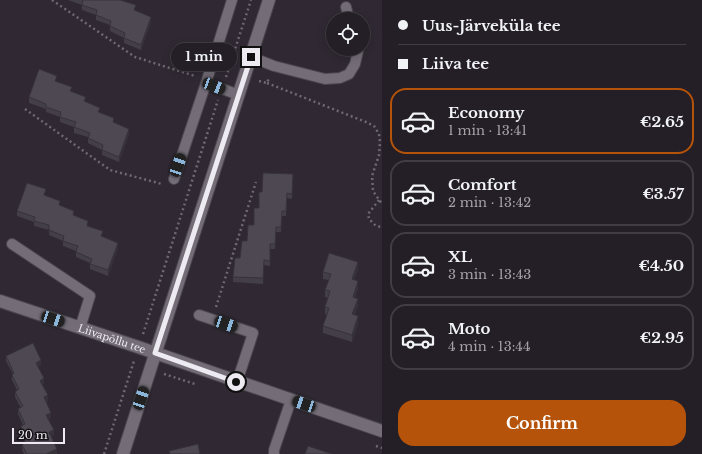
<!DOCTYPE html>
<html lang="en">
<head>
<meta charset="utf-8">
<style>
	:root { --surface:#241f26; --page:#302c32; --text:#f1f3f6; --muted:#a3a2a7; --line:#413d43; --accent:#b45309 }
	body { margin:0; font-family:"Libre Baskerville",serif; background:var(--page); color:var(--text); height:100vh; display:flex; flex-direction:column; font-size:15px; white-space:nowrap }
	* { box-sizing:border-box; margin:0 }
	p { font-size:13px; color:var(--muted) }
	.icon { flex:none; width:22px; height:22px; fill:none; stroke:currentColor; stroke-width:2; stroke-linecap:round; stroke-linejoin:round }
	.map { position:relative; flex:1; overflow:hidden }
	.panel { display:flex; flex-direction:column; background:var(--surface); width:320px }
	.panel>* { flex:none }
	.banner { display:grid; align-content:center; height:88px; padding:0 16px; background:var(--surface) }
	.tools { position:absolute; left:326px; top:12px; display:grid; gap:8px }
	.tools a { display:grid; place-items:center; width:44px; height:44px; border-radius:50%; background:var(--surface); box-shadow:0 2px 10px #0003,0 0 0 1px var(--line); font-size:20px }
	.scale { position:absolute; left:12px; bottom:10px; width:53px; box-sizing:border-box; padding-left:4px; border:2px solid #eeeaf1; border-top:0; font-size:11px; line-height:14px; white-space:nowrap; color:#eeeaf1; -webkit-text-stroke:3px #161318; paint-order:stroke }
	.end { position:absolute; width:18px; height:18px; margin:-9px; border:5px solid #eeeaf1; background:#111; box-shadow:0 0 0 2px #111 }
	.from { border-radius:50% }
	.bubble { position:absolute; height:28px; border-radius:14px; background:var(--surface); box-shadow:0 2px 10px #0003,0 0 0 1px var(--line); font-size:13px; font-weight:700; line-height:28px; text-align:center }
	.car { position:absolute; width:12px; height:24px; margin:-12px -6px; border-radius:5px; box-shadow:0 0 3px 1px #0007; background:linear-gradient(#222 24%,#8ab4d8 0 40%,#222 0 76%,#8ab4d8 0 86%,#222 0) }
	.banner b { display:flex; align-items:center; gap:14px; height:38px; font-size:15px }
	.banner b+b { border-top:1px solid var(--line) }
	.banner i { width:10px; height:10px; background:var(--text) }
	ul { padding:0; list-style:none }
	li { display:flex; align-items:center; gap:12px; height:66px; margin:0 8px 6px; padding:0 8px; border:2px solid var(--line); border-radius:16px }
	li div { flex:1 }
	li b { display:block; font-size:15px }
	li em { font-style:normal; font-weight:700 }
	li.on { border-color:var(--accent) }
	li>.icon { width:36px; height:36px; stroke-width:1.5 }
	.action { display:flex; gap:8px; margin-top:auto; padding:8px 16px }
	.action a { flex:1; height:46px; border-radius:16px; background:var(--accent); color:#fff; font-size:16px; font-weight:700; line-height:46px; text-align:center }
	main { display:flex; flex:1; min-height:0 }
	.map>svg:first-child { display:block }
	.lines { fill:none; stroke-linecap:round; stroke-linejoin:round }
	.lane-casing { stroke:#4b464e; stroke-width:12 }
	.street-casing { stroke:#4b464e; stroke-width:14 }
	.path { stroke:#6f6972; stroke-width:2.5; stroke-dasharray:2 3; stroke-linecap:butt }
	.lane { stroke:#746d78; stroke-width:10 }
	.street { stroke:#746d78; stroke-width:12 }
	.wall { fill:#433e47 }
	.shaded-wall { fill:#37323a }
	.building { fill:#4e4853; stroke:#37323a }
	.route { stroke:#eeeaf1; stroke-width:5 }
	.labels { text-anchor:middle; stroke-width:3; stroke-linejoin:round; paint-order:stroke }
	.street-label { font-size:10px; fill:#eeeaf1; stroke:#161318 }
</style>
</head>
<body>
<main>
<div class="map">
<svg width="382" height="454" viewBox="0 0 382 454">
	<rect width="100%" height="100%" fill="#302933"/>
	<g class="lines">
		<defs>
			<path id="lane" d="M346 7 349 19
				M251 57 274 66 325 79 340 78 349 74 355 64 358 51V49
				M206 83 232 0
				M174 179 206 83 239 95
				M12 244 90 296 80 328
				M199 315 253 333 237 382
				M274 454V450L291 400"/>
			<g id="street">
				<path id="s1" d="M0 301 138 347 382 431"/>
				<path d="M123 454 269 0"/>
			</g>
		</defs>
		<use href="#lane" class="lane-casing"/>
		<use href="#street" class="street-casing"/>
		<path class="path" d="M52 0 135 57 195 76
			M226 77 251 0
			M259 81 267 83 269 78
			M267 83 366 122 374 126 379 134 380 142 379 155 372 176 373 191 382 204
			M25 109 110 170 162 184
			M379 200 368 214 369 219 376 226 382 227
			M216 307 256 182
			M143 334 218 100
			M164 374 195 384
			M376 446 382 448
			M104 454 134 361"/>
		<use href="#lane" class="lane"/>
		<use href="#street" class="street"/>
	</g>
	<path class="wall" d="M68 0H122V1L151 22 141 50 124 43V38L110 31V25L96 20V15L82 10V5Z
		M57 81V82L86 102 129 134 119 162 102 155V150L88 143V137L74 133V127L60 122V117L46 112V109L29 103V97Z
		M293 174 292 199 287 198 286 216H282L281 232H276L275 249H270V266L264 265 263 284 233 282V277L240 258 247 241 254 225 259 208 262 192Z
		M45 195 74 215 88 226 118 248 108 276 90 269V263L76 257V251L63 246V241L49 235V230L34 226V222L17 216V211Z
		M358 269 354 280 358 288 355 298 358 306 354 315 358 323 352 342 323 333V326L327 315 325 314V307L328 298 325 297V290L329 280 323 279V272Z
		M6 356 41 365 38 367 44 384 42 385 48 401 46 402 51 418 48 419 54 435 51 436 57 454H24L22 450V445L25 443 21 431V426L23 425 18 414V409L21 408 15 397V392L17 390 12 380V375L13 374 6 361Z"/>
	<path class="shaded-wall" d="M151 17V22L141 50V45Z
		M129 129V134L119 162V157Z
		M118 243V248L108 276V270Z
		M358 262V269L352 286V279Z
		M358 281V288L353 304V297Z
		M358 299V306L352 322V314Z
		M358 316V323L352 342V335Z
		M41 360V365L36 368V363Z
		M44 378V384L40 386V381Z
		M48 395V401L44 403V397Z
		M51 413V418L46 420V415Z
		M54 430V435L49 437V432Z
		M57 449 56 454H46Z"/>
	<path class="building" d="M83 0H120L136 5 134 10 151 17 141 45 124 38 125 33 110 26 111 21 96 15 97 10 82 5Z
		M39 69 57 76 55 81 72 87 70 91 86 97 84 101 100 108 98 112 114 118 113 122 129 129 119 157 102 150 103 145 88 138 90 133 74 127 76 122 60 117 61 112 46 107V104L29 97Z
		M263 173 293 174 292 194 287 193 286 211H282L281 227H276L275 244H270V261L264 260 263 278 233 277 235 258H240L242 241H247L248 225H254V208H259V192H262Z
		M27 183 46 189 44 195 60 201 59 205 74 211 73 215 88 221 87 226 103 231 101 236 118 243 108 270 90 264 92 259 76 252 78 246 63 241 64 236 49 230V225L34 221 35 217 17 211Z
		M329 253 358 262 352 279 358 281 353 297 358 299 352 314 358 316 352 335 323 326 329 308 325 307 330 291 325 290 331 274 323 272Z
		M33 343 41 360 36 363 44 378 40 381 48 395 44 397 51 413 46 415 54 430 49 432 57 449 46 454H27L22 445 26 442 21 426 25 424 18 409 23 406 15 392 19 389 12 375 14 373 6 356Z
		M198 444 200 454H170L169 451Z
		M308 446 332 454H305Z"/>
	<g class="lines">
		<path class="route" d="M236 382 155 353 251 57"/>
	</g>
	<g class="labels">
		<g class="street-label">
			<text dy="4" stroke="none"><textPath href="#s1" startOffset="118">Liivapõllu tee</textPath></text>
		</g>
	</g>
</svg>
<div class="tools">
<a><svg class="icon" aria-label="locate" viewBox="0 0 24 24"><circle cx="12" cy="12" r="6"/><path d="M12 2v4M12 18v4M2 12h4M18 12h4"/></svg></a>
</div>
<div class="scale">20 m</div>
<i class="end from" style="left:236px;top:382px"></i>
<i class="end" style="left:251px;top:57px"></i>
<div class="bubble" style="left:171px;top:43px;width:66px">1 min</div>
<i class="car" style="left:214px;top:86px;rotate:111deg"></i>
<i class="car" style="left:178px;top:165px;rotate:19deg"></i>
<i class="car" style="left:53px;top:319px;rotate:108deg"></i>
<i class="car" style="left:226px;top:324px;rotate:109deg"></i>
<i class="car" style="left:141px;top:398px;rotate:18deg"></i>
<i class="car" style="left:304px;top:404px;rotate:289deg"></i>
</div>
<section class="panel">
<div class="banner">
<b><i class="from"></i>Uus-Järveküla tee</b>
<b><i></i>Liiva tee</b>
</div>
<ul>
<li class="on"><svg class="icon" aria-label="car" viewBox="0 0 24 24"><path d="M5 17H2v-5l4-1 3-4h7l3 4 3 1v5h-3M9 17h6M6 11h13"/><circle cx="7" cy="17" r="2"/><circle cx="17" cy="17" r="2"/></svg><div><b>Economy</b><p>1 min · 13:41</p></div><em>€2.65</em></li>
<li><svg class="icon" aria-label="car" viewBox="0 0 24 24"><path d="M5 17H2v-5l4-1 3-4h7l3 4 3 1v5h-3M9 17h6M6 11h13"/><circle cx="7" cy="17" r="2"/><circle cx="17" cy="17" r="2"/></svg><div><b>Comfort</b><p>2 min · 13:42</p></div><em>€3.57</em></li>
<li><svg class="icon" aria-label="car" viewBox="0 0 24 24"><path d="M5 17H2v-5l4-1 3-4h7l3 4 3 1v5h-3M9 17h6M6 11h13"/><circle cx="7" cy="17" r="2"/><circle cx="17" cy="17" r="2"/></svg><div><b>XL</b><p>3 min · 13:43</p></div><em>€4.50</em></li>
<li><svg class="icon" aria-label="car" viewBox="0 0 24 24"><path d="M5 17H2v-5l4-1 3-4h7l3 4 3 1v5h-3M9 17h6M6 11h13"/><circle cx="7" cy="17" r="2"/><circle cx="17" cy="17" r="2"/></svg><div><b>Moto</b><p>4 min · 13:44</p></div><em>€2.95</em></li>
</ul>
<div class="action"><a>Confirm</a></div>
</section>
</main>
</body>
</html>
